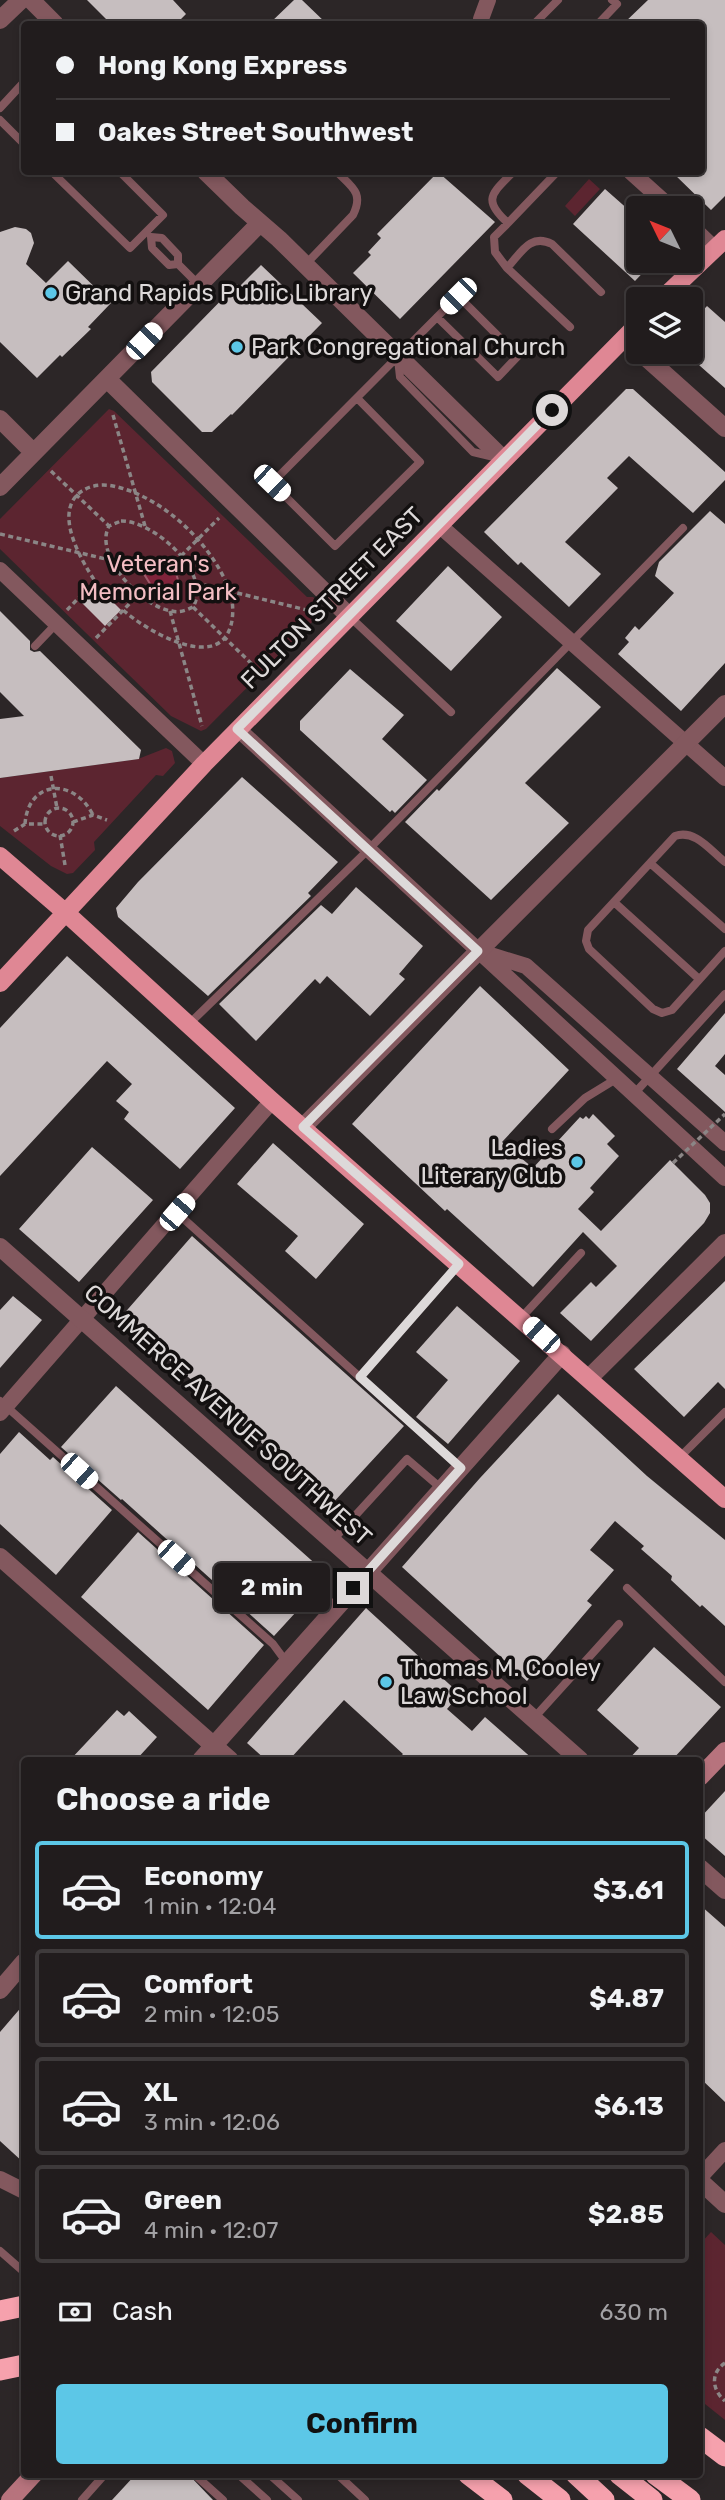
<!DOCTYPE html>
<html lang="en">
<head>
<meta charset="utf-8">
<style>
	:root { --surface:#211c1d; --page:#292526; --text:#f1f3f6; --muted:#a2a1a4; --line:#3e3a3b; --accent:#5cc7e7 }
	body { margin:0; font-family:Rubik,sans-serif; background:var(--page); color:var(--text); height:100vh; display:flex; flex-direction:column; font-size:26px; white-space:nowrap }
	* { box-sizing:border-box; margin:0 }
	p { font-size:23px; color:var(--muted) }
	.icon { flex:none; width:38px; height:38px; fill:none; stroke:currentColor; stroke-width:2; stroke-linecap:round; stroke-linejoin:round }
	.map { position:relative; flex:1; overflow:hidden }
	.drawer { position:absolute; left:21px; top:1757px; width:682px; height:721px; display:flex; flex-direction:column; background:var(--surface); border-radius:7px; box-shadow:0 4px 10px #0003,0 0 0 2px var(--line) }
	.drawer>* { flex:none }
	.hud { position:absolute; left:21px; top:21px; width:684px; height:154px; border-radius:7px; box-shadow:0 4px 10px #0003,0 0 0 2px var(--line); display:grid; align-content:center; height:154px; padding:0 35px; background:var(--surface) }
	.needle { width:46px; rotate:313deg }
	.tools { position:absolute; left:626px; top:196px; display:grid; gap:14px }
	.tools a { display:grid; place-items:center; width:77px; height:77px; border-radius:7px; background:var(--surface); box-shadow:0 4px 10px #0003,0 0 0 2px var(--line); font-size:35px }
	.end { position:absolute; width:32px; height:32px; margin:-16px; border:9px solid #ddd9d9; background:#111; box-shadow:0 0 0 4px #111 }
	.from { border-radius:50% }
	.bubble { position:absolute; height:49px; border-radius:7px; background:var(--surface); box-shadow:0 4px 10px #0003,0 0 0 2px var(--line); font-size:23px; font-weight:700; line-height:49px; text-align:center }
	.car { position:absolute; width:21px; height:42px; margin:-21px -10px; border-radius:9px; box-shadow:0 0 5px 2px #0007; background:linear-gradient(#fff 24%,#345 0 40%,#fff 0 76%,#345 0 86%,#fff 0) }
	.hud b { display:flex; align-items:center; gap:24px; height:66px; font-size:26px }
	.hud b+b { border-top:2px solid var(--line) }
	.hud i { width:18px; height:18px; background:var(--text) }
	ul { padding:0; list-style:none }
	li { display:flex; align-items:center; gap:21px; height:98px; margin:0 14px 10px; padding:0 21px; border:4px solid var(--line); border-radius:7px }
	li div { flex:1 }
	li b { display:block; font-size:26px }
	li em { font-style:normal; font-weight:700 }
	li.on { border-color:var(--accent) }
	li>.icon { width:63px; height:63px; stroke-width:1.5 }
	h2 { padding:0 35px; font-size:32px; line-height:84px }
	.pay { display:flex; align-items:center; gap:18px; height:77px; padding:0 35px; font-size:26px }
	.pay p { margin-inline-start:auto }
	.cta { display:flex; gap:14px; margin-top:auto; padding:14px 35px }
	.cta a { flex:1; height:80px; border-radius:7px; background:var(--accent); color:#111; font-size:28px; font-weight:700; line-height:80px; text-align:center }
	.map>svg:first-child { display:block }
	.green { fill:#5c2530 }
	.water { fill:#80233a; stroke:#9c5a6a; stroke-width:2 }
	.building { fill:#c6bebf }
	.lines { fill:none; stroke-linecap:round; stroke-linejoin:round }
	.path { stroke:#8b8686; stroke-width:3.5; stroke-dasharray:5 3.5; stroke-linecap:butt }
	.service { stroke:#83585e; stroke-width:8 }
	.minor { stroke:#83585e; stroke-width:16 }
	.tertiary { stroke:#83585e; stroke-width:18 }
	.secondary { stroke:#b7737d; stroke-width:18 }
	.primary { stroke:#df8794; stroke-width:18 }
	.motorway { stroke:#f6a1ad; stroke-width:21 }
	.path-bridge { stroke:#8b8686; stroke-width:3.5; stroke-dasharray:5 3.5; stroke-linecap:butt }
	.motorway-bridge { stroke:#f6a1ad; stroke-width:21 }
	.route { stroke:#ddd9d9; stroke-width:9 }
	.poi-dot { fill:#5cc7e7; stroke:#131010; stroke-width:2.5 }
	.labels { text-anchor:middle; stroke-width:7; stroke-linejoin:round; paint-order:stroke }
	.poi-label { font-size:24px; fill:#ddd9d9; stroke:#131010; text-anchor:start }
	.park-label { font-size:24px; fill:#f3bdc3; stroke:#131010 }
	.street-label { font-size:24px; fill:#ddd9d9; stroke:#131010 }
</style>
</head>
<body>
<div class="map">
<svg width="725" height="2500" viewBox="0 0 725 2500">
	<rect width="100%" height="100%" fill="#2c2627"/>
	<path class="green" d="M589 179 600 189 575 216 565 206Z
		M109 409 114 411 307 597H313L320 604 321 613 206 729 201 731 171 716 0 549V519Z
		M166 748 172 751 175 763 163 776 156 775 94 842 95 850 73 873 67 874 51 866 0 826V778L138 759Z
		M711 2232 725 2245V2420L700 2400V2244Z"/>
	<path class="water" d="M151 560C165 558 175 567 178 580L175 588 163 592 152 587 144 574 147 564Z"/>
	<path class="building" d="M87 0H173L186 14 176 24H111Z
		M294 0H302L327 24H269Z
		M648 0H725V196L711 210 672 172H702V24H623Z
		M438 172 495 222 400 319 353 273 371 255 368 252 381 238 377 234Z
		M605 189 639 219V261H654L635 281 573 224Z
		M15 227 26 229 31 233 34 243 26 264 46 283 68 261 111 303 88 327 91 329 62 357 60 355 37 378 0 342V232Z
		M261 265 322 323 232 415 231 414 212 432H202L152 382 151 372 237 284 239 287Z
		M707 306 725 322V388L691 358V323Z
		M626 389H633L725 472V480L693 513 629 456 607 478 618 488 565 542 601 574 569 607 521 562 518 565 484 532Z
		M710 511 725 524V663L681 711 618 654 629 642 625 638 635 626 639 630 674 593 655 576 659 562Z
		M448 566 502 617 451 671 396 621Z
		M97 586 121 610 105 626 81 602Z
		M0 611 30 641V650L34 652 40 651 141 750 139 759 0 778V719L24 716 0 692Z
		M557 668 601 707 525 783 569 823 491 900 405 822 437 789 439 791Z
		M350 669 404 715 382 739 427 780 395 813 392 810 390 812 300 730V721Z
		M242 777 338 862 308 893 311 896 208 996 118 917 116 908 138 882Z
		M356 887 423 946 399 974 405 979 370 1016 327 976 320 984 315 979 256 1041 219 1004 321 905 332 914Z
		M67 956 235 1108 180 1169 124 1119 129 1112 116 1101 132 1084 107 1061 0 1176V1028Z
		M480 986 569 1070 502 1142 533 1168 580 1117 583 1119 586 1116 589 1119 593 1114 615 1136 607 1144 619 1156 590 1188 594 1192 578 1209 601 1231 670 1160 705 1195 710 1203V1213L704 1223 591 1341 560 1313 591 1282 596 1287 617 1266 583 1232 533 1287 447 1209 445 1211 352 1124Z
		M725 1013V1054L715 1066 725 1075V1112L677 1069Z
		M273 1143 364 1224 316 1279 285 1251 298 1236 237 1184Z
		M92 1147 153 1200 79 1282 19 1229Z
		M192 1236 404 1426 331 1505 121 1317Z
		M725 1281V1389L718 1382 684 1417 634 1369Z
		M13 1296 42 1320 0 1368V1310Z
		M457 1306 520 1361 448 1444 416 1417 448 1380 416 1352Z
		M116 1386 329 1576 274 1636 122 1499 121 1500 61 1447Z
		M558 1394 647 1476 725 1540V1626L702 1605 700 1607 671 1580 672 1576 641 1549 644 1546 615 1521 590 1550 614 1570 587 1601 592 1605 527 1681 402 1567 480 1478Z
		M19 1432 50 1460 53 1457 112 1510 56 1575 0 1524V1454Z
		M138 1532 264 1645 208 1710 81 1597Z
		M366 1608 460 1694 447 1709 472 1731 485 1717 534 1760H397L403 1754 344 1700 289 1760H266L247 1743Z
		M654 1647 721 1707 672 1760H628L639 1748 597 1710Z
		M117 1710 124 1716 129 1711 157 1737 136 1760H70Z
		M725 1791V1856L700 1834V1818Z
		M700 1905 725 1927V2102L700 2078Z
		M24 2004V2163L0 2141V2032Z
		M136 2474H188L213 2500H112Z"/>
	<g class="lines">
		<path class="path" d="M113 415 145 526
			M51 471 109 526
			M121 521C153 520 213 573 193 607 187 610 179 613 172 611 143 608 93 556 109 526Z
			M0 534 110 560
			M181 556 219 518
			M196 583 315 612
			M193 607 257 669
			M67 610 95 581C81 560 52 511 82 491 91 485 103 484 113 486 162 496 211 543 229 589 233 599 234 614 231 625 218 674 144 629 123 610
			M170 611 202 726
			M96 638 139 594
			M51 776 57 808
			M45 822a14 14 0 1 1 28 0a14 14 0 1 1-28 0Z
			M73 822 93 815 107 820
			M25 824C28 780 74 777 93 815
			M14 831 25 824H45
			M60 835 65 865
			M725 2363C710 2373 712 2390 725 2401"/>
		<path class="service" d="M534 24 558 0
			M598 24 617 4 612 0
			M0 108 24 82
			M0 120 24 144
			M52 172 130 248 163 215 120 172
			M513 172C493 193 481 199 508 223L557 172
			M508 223 494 237 495 252 507 268 570 327
			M178 264 169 265 152 248 151 237 162 238 178 255V264L199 285
			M305 265 353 215C364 193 352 187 337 172
			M507 268C521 253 530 233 552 244L601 292
			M398 359 400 377 473 452 494 457
			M357 398 420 462 335 546 272 483 458 296 518 356 498 377 437 317
			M349 616 451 712
			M35 646 56 624
			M725 862C710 850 695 829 675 836L588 930 586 941 589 949 653 1009 662 1013 672 1010 725 951
			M650 863 725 929
			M614 902 699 979
			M189 1024 368 850 683 528
			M633 1095 725 994
			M552 1129 585 1098 616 1079
			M176 1212 461 1468
			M521 1318 581 1253
			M360 1377 459 1264
			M0 1401 273 1644 287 1663
			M679 1458 725 1412
			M332 1541 407 1459 442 1489
			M627 1588 725 1682
			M533 1719 619 1624
			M0 2251 24 2272
			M194 2474 223 2500
			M238 2474 267 2500
			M269 2474 298 2500
			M337 2474 365 2500
			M82 2500 105 2474"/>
		<path class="minor" d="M482 24 481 19 488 0
			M631 172 671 208
			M691 226 714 248
			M439 525 725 778
			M0 570 204 764
			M238 729 725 1178
			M484 953 526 966 725 1143
			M0 1413 272 1101
			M700 2177 725 2150
			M0 2179 24 2191"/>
		<path class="tertiary" d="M31 0 55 24
			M0 20 21 0
			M206 172 242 207 279 239 503 459
			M640 352 725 428
			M107 379 349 616
			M0 419 33 452
			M0 487 260 223
			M303 1127 725 704
			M0 1247 580 1760
			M589 1378 725 1243
			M0 1557 230 1760
			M201 1760 562 1354
			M700 1868 725 1890
			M0 1990 24 1962
			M700 2181 725 2204"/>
		<path class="secondary" d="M700 1777 725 1751
			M10 2500 34 2474"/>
		<path class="primary" d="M662 299 725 239
			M0 856 66 913 272 1101 725 1499
			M0 983 204 764 639 323"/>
		<path class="motorway" d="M0 2370 24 2365
			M700 2437 725 2456
			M468 2474 502 2500
			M527 2474 560 2500
			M576 2474 604 2500
			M619 2474 652 2500
			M655 2474 690 2500"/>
		<path class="path-bridge" d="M673 1163 725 1114"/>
		<path class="motorway-bridge" d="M0 2311 24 2306"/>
	</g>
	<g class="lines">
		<path class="route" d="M353 1588 461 1468 360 1377 459 1264 303 1127 478 951 237 729 552 410"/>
	</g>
	<g class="poi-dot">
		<circle cx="51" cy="293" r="7"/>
		<circle cx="237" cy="347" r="7"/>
		<circle cx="577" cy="1162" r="7"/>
		<circle cx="386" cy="1682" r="7"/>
	</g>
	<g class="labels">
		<g class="poi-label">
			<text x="65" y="301">Grand Rapids Public Library</text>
			<text x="251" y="355">Park Congregational Church</text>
			<text x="563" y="1156" text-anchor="end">Ladies<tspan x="563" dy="28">Literary Club</tspan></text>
			<text x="400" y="1676">Thomas M. Cooley<tspan x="400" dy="28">Law School</tspan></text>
		</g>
		<g class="park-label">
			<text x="158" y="572">Veteran's<tspan x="158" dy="28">Memorial Park</tspan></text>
		</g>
		<g class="street-label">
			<text transform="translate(332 598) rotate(-45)" y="8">FULTON STREET EAST</text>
			<text transform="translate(228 1415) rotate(42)" y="8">COMMERCE AVENUE SOUTHWEST</text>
		</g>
	</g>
</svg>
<div class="tools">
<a><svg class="needle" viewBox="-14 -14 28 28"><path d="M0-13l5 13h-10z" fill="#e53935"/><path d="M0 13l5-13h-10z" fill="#a2a1a4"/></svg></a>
<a><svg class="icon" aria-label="layers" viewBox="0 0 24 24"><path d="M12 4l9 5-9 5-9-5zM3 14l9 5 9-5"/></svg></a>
</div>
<i class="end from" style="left:552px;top:410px"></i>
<i class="end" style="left:353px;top:1588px"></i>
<div class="bubble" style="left:214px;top:1563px;width:116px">2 min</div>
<i class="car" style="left:458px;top:296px;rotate:225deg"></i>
<i class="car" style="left:144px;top:341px;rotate:44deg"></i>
<i class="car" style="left:272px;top:483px;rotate:134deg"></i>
<i class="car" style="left:177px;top:1212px;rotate:41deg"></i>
<i class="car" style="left:541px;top:1335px;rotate:312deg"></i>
<i class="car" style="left:79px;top:1471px;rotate:132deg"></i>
<i class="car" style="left:176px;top:1558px;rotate:132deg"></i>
<div class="hud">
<b><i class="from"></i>Hong Kong Express</b>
<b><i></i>Oakes Street Southwest</b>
</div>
<section class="drawer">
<h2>Choose a ride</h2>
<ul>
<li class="on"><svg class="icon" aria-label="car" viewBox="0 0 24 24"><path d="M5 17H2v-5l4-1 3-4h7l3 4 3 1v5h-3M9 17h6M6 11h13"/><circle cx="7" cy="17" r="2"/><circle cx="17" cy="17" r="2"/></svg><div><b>Economy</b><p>1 min · 12:04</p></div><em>$3.61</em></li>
<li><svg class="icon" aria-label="car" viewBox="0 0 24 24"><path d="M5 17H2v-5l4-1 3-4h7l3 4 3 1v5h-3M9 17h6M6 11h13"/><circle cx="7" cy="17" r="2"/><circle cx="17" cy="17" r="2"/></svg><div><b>Comfort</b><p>2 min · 12:05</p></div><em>$4.87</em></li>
<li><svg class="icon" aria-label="car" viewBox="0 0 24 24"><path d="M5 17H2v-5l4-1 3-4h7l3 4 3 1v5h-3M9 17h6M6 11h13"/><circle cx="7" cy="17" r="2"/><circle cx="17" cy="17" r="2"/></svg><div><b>XL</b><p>3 min · 12:06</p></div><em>$6.13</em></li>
<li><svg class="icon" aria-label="car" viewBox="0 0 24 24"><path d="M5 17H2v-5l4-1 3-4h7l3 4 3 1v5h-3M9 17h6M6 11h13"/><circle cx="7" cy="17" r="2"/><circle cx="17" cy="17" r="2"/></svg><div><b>Green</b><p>4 min · 12:07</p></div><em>$2.85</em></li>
</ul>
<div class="pay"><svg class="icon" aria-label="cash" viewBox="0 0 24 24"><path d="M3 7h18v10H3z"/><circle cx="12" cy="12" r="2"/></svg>Cash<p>630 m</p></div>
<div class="cta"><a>Confirm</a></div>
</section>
</div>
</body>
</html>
